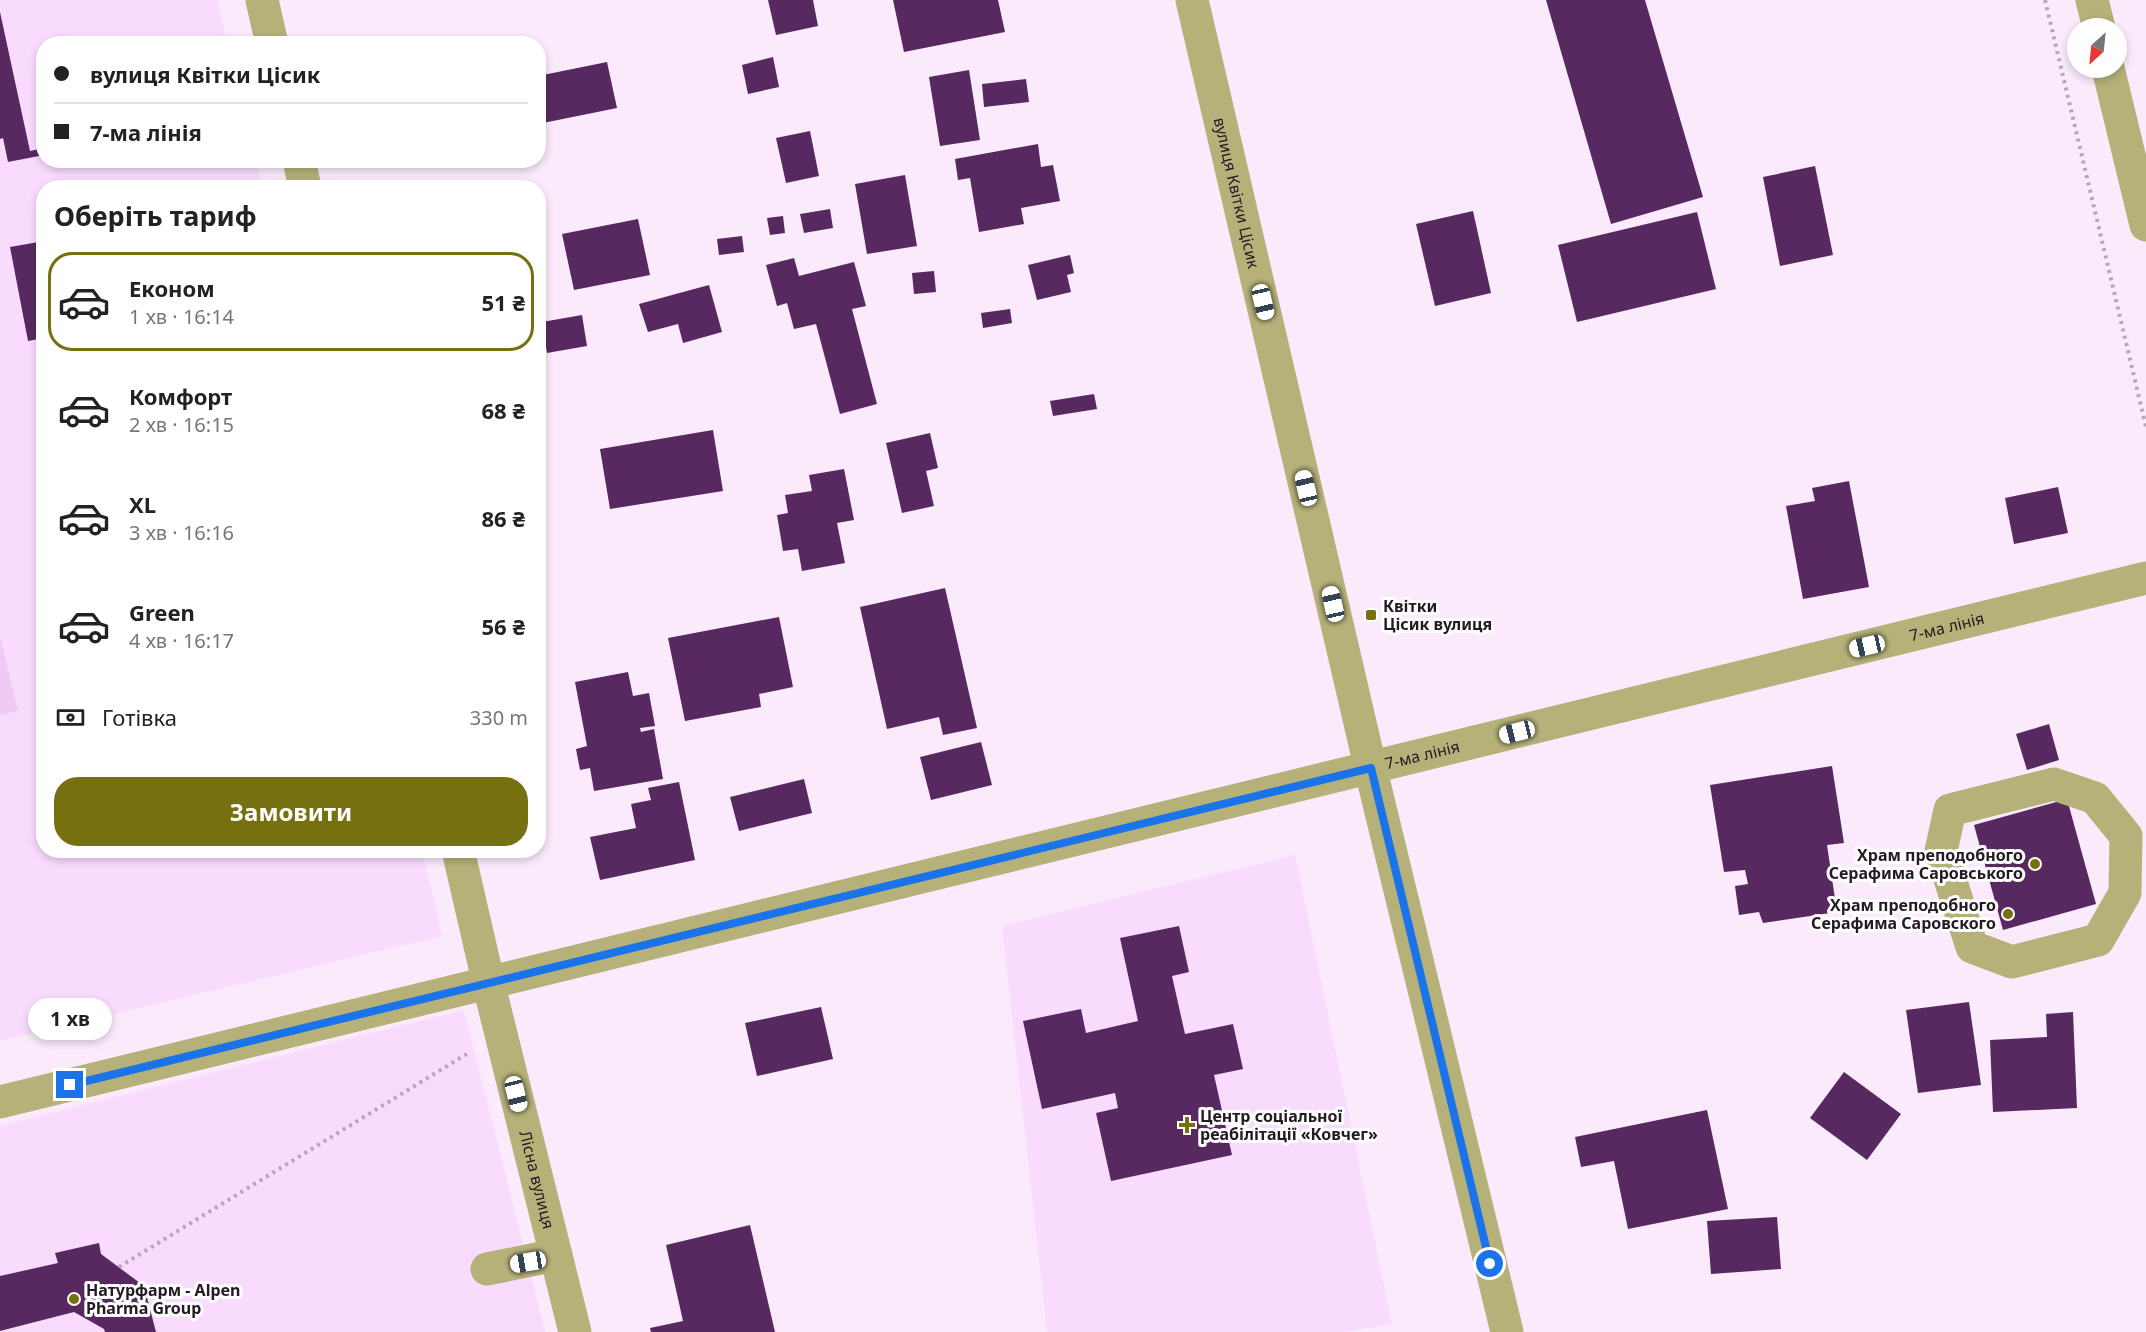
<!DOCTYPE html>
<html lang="uk">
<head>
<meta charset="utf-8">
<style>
	:root { --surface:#fff; --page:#f2f2f2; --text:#222; --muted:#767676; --line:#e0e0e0; --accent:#777011 }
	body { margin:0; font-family:"Noto Sans",sans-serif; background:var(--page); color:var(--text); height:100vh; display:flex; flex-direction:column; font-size:22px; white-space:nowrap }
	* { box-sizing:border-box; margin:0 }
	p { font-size:20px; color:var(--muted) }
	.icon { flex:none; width:33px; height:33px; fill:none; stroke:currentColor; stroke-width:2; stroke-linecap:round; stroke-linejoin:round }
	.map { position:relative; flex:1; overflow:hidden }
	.side { position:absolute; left:36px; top:180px; width:510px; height:678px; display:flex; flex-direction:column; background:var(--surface); border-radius:24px; box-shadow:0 3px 9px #0003 }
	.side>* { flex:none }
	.hud { position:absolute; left:36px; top:36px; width:510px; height:132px; border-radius:24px; box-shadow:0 3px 9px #0003; display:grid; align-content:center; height:132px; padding:0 18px; background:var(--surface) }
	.needle { width:39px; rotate:207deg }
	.buttons { position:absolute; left:2067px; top:18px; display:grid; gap:12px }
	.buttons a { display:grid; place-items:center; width:60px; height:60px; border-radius:50%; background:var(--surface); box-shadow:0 3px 9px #0003; font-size:30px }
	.end { position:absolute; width:27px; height:27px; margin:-14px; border:8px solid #1a73e8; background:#fff; box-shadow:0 0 0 3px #fff }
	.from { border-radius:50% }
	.bubble { position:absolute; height:42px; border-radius:21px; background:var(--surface); box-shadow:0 3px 9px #0003; font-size:20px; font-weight:700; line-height:42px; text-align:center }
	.car { position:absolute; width:18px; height:36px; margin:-18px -9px; border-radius:8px; box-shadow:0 0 4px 2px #0007; background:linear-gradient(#fff 24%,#345 0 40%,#fff 0 76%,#345 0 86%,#fff 0) }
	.hud b { display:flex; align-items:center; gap:21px; height:57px; font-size:22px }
	.hud b+b { border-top:2px solid var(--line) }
	.hud i { width:15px; height:15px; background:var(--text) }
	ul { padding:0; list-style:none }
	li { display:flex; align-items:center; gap:18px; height:99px; margin:0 12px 9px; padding:0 6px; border:3px solid transparent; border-radius:24px }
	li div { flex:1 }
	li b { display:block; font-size:22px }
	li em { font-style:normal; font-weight:700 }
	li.active { border-color:var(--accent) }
	li>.icon { width:54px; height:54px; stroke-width:1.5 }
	h2 { padding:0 18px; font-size:27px; line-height:72px }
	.pay { display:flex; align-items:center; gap:15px; height:66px; padding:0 18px; font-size:22px }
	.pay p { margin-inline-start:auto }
	.button { display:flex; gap:12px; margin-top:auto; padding:12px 18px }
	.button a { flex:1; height:69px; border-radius:24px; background:var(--accent); color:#fff; font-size:24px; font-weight:700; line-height:69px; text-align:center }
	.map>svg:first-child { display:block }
	.built { fill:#f9dbfe }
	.green { fill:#efcbf4 }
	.building { fill:#582960 }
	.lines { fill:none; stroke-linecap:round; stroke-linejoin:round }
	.path { stroke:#b4a7b6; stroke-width:4; stroke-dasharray:3 4.5; stroke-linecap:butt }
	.minor { stroke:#b5b179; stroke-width:33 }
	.route { stroke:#1a73e8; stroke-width:8 }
	.poi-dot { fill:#777011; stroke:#fdfdfd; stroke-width:2 }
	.labels { text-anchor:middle; stroke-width:6; stroke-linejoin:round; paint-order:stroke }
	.street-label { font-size:16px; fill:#231a24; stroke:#fdfdfd }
	.poi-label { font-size:16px; font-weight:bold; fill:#231a24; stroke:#fdfdfd; text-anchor:start }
</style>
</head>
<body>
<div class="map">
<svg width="2146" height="1332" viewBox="0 0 2146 1332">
	<rect width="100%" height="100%" fill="#faeafc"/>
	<path class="built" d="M0 0H217L227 43 44 44V160L256 161 262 187 44 188V850L422 851 442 936 0 1041Z
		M1295 855 1392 1324 1344 1332H1047L1002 926Z
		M464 1010 545 1332H0V1126Z"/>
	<path class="green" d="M0 636 18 711 0 715Z"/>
	<path class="building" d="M768 0H813L818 26 776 35Z
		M893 0H998L1005 32 904 52Z
		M1546 0H1645L1703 197 1611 224Z
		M0 12 30 151 44 148V155L8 162 3 138 0 139Z
		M773 57 779 87 748 94 742 65Z
		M607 62 617 108 538 124V76Z
		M969 70 980 140 940 146 929 77Z
		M1026 79 1029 102 984 107 982 84Z
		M810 131 819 176 786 183 776 138Z
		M1038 144 1041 167 1053 165 1060 201 1021 208 1024 224 979 232 970 178 958 180 955 159Z
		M1815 166 1833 255 1780 266 1763 177Z
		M905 175 917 246 867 254 855 184Z
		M830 209 833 228 804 233 800 214Z
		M1473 211 1491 293 1435 306 1416 224Z
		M1697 212 1716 289 1577 322 1558 245Z
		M783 216 785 233 770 235 767 218Z
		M638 219 650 275 574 290 562 234Z
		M742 236 744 252 719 255 717 239Z
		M44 241V338L28 341 10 247Z
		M1070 255 1074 273 1067 275 1071 292 1037 300 1028 265Z
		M794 258 799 276 854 262 866 306 852 309 877 404 840 414 816 324 794 329 787 303 777 306 766 265Z
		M934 271 936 292 914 294 912 273Z
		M709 285 722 332 683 343 678 324 648 332 639 304Z
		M1010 309 1012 323 983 328 981 313Z
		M582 315 587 346 547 353 542 322Z
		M1094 394 1097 409 1053 416 1050 401Z
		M713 430 723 491 610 509 600 449Z
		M930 433 938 468 926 471 934 506 902 513 886 443Z
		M844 469 854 520 837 523 845 563 802 571 798 549 783 551 777 515 788 513 785 495 812 491 809 475Z
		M1849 481 1869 587 1803 599 1786 506 1815 501 1812 488Z
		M2058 487 2068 533 2014 544 2005 498Z
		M945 588 977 728 943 735 939 717 887 729 860 607Z
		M779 617 793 687 759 694 761 707 685 721 668 638Z
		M628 672 633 696 649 693 655 726 640 728 641 732 654 729 663 779 594 791 590 768 580 770 576 749 587 746 575 682Z
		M2049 724 2059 760 2027 770 2016 734Z
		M981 742 992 785 931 800 920 757Z
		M1832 766 1844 843 1827 845 1837 912 1763 923 1759 912 1739 915 1735 886 1748 884 1745 870 1724 872 1710 785Z
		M804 779 812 813 739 831 730 797Z
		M679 782 695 860 600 880 590 837 636 828 631 804 651 800 648 788Z
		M2067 799 2096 904 2003 930 1974 825Z
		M1179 926 1189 972 1172 976 1185 1034 1233 1024 1243 1069 1214 1075 1232 1155 1111 1181 1096 1113 1118 1108 1115 1093 1042 1109 1023 1021 1081 1009 1086 1033 1138 1021 1120 938Z
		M1969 1002 1981 1085 1918 1093 1906 1010Z
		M821 1007 833 1059 757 1076 745 1023Z
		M2073 1012 2077 1108 1993 1112 1990 1040 2047 1037 2046 1014Z
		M1844 1072 1901 1114 1867 1160 1810 1118Z
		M1707 1110 1728 1209 1628 1229 1614 1161 1581 1167 1575 1137Z
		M1777 1217 1781 1269 1711 1274 1707 1221Z
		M750 1225 775 1332H651L650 1328 683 1321 666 1245Z
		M99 1243 101 1254 144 1286 156 1332H105L104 1329 74 1312 0 1331V1276L58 1263 55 1253Z"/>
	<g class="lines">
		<path class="path" d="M2045 0 2146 427
			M119 1267 470 1052"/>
		<g class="minor">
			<path d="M262 0 272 44"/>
			<path id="s1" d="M1192 0 1374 783 1507 1332"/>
			<path d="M2092 0 2099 28"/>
			<path d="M2108 68 2146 225"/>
			<path d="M299 160 305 188"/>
			<path d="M2054 784 2095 798 2126 836 2125 893 2098 940 2012 962 1972 947 1941 851 1950 810Z"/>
			<path id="s2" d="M458 850 493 1002 575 1332"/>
			<path id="s3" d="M0 1102 2146 578"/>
			<path d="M487 1269 556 1255"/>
		</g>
	</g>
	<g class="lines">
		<path class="route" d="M70 1085 1371 768 1490 1264"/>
	</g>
	<g class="poi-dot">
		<rect x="1365" y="609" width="12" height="12" rx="3"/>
		<circle cx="2035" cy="864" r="6"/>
		<circle cx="2008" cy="914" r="6"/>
		<path d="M1184 1116h6v6h6v6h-6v6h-6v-6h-6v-6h6z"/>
		<circle cx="74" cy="1299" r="6"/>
	</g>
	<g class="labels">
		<g class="street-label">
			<text dy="6" stroke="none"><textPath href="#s1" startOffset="198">вулиця Квітки Цісик</textPath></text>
			<text dy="6" stroke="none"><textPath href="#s3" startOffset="2004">7-ма лінія</textPath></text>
			<text dy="6" stroke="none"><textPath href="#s3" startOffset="1464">7-ма лінія</textPath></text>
			<text dy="6" stroke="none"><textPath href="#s2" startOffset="339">Лісна вулиця</textPath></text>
		</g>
		<g class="poi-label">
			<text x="1383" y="612">Квітки<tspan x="1383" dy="18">Цісик вулиця</tspan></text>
			<text x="2023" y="861" text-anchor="end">Храм преподобного<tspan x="2023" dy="18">Серафима Саровського</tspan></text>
			<text x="1996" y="911" text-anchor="end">Храм преподобного<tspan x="1996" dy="18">Серафима Саровского</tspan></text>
			<text x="1200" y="1122">Центр соціальної<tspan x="1200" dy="18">реабілітації «Ковчег»</tspan></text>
			<text x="86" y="1296">Натурфарм - Alpen<tspan x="86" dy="18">Pharma Group</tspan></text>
		</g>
	</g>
</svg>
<div class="buttons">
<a><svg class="needle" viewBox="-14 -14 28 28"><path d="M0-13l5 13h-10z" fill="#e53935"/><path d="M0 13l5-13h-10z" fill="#767676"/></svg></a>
</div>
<i class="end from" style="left:1490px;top:1264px"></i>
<i class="end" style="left:70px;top:1085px"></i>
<div class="bubble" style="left:28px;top:998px;width:84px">1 хв</div>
<i class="car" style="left:1263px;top:302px;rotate:167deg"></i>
<i class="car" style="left:1306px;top:488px;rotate:347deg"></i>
<i class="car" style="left:1333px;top:604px;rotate:347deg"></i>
<i class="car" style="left:1867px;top:646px;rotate:257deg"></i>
<i class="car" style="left:1517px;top:732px;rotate:256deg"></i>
<i class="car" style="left:516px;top:1094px;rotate:166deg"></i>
<i class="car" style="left:528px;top:1262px;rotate:260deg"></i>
<div class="hud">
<b><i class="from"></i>вулиця Квітки Цісик</b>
<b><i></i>7-ма лінія</b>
</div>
<section class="side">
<h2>Оберіть тариф</h2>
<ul>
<li class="active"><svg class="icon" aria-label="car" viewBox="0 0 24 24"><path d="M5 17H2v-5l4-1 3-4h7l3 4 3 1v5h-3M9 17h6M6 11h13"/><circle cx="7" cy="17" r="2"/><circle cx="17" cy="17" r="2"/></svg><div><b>Економ</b><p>1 хв · 16:14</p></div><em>51 ₴</em></li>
<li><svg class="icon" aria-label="car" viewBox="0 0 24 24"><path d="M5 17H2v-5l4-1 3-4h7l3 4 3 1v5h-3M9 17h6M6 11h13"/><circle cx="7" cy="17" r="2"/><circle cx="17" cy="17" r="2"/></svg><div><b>Комфорт</b><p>2 хв · 16:15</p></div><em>68 ₴</em></li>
<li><svg class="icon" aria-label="car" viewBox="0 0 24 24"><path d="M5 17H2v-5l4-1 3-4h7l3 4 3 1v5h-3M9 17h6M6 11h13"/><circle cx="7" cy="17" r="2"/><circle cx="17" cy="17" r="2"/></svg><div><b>XL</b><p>3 хв · 16:16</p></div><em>86 ₴</em></li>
<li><svg class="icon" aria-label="car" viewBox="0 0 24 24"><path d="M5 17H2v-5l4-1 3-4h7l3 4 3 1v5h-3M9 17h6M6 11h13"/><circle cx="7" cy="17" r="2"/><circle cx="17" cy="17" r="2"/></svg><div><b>Green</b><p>4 хв · 16:17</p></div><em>56 ₴</em></li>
</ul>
<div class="pay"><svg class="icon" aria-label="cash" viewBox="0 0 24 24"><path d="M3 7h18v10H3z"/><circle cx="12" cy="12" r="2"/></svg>Готівка<p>330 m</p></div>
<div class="button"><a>Замовити</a></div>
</section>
</div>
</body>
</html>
